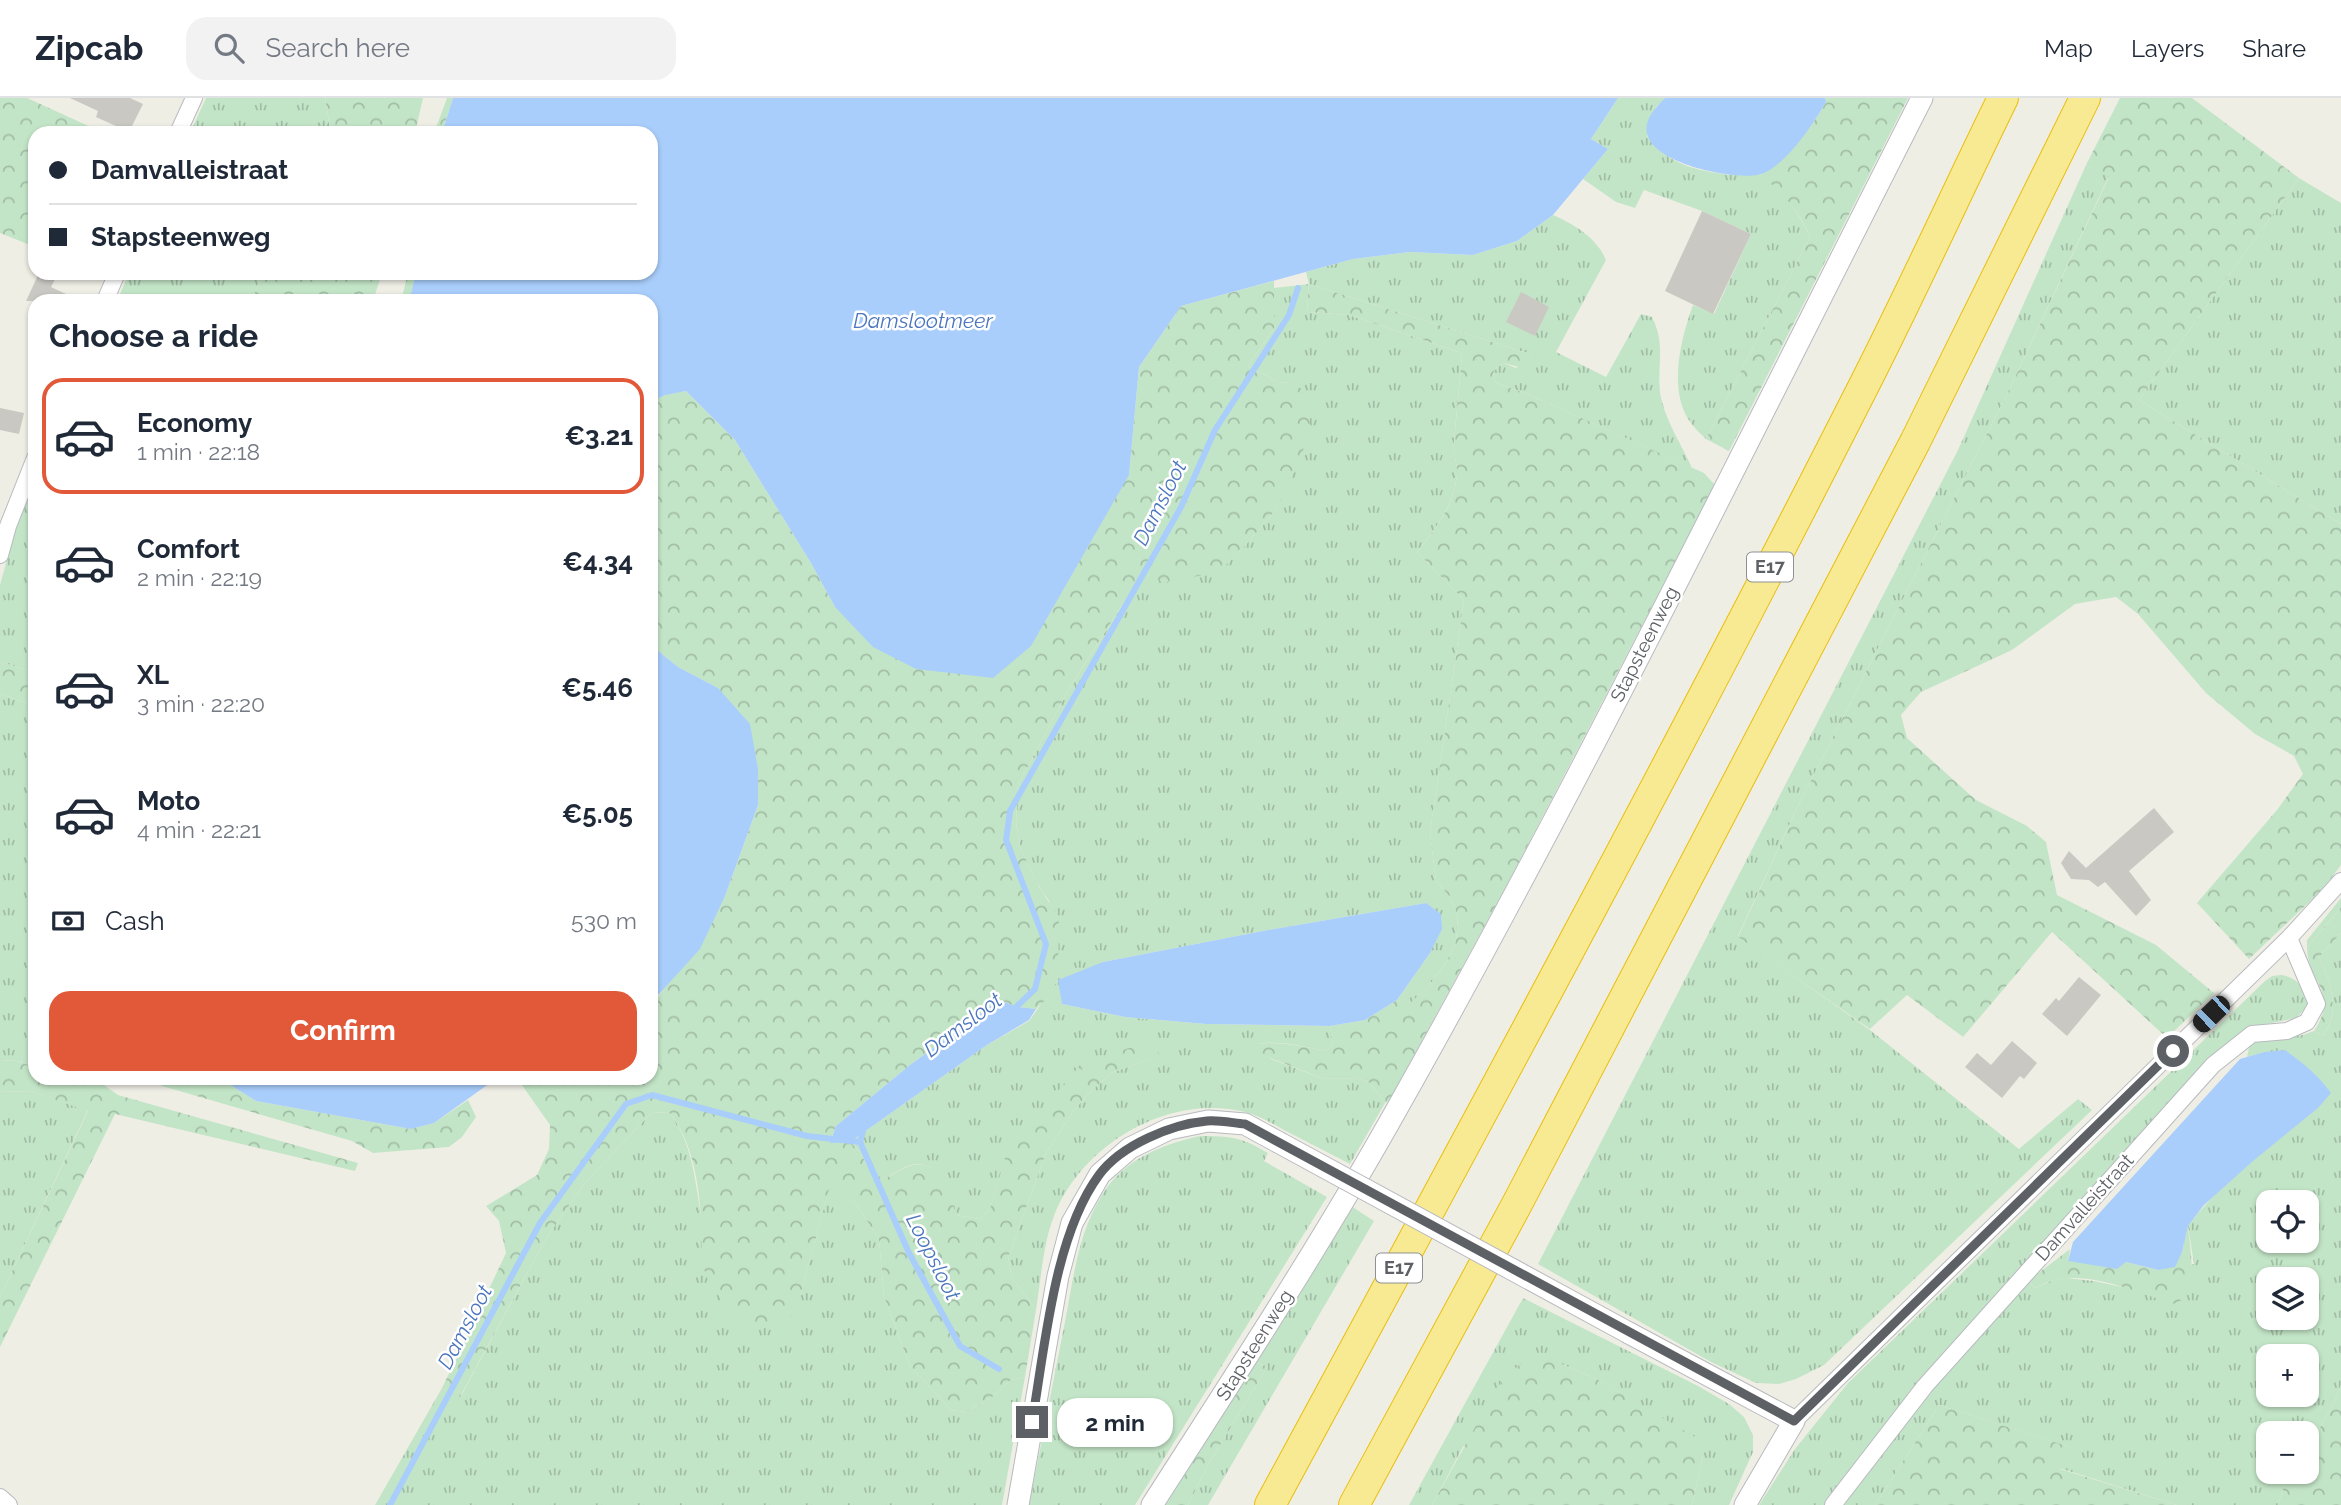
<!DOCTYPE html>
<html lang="en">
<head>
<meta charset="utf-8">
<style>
	:root { --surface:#fff; --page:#f2f2f3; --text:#1f2937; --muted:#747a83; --line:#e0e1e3; --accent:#e15939 }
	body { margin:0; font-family:Raleway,sans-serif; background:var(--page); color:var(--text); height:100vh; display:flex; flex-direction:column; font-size:26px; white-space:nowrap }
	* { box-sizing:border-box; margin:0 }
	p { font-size:23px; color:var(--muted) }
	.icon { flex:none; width:38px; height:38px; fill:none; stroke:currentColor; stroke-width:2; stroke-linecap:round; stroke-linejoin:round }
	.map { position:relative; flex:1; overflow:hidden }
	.drawer { position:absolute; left:28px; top:196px; width:630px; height:791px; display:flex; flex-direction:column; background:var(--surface); border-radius:21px; box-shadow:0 2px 5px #0004 }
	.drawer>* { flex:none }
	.banner { position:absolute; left:28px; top:28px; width:630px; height:154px; border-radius:21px; box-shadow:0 2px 5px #0004; display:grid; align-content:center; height:154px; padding:0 21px; background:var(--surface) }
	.fabs { position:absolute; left:2256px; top:1092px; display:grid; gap:14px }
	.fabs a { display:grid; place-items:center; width:63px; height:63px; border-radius:14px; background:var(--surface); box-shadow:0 2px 5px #0004; font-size:35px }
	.end { position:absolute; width:32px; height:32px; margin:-16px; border:9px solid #5d6065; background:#fff; box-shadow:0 0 0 4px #fff }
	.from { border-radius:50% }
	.bubble { position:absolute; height:49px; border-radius:21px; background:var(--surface); box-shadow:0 2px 5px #0004; font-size:23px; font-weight:700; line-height:49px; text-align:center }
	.car { position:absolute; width:21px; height:42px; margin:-21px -10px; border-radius:9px; box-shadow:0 0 5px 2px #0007; background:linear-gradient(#222 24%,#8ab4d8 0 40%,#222 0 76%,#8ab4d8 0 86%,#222 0) }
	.banner b { display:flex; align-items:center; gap:24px; height:66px; font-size:26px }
	.banner b+b { border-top:2px solid var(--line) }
	.banner i { width:18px; height:18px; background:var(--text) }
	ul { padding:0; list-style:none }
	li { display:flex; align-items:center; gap:21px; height:116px; margin:0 14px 10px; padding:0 7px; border:4px solid transparent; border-radius:21px }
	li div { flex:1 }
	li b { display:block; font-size:26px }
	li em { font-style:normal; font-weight:700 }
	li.current { border-color:var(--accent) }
	li>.icon { width:63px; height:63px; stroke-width:1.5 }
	h2 { padding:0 21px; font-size:32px; line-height:84px }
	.pay { display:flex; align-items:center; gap:18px; height:77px; padding:0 21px; font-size:26px }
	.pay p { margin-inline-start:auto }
	.action { display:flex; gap:14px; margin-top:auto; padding:14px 21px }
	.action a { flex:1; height:80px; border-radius:21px; background:var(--accent); color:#fff; font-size:28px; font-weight:700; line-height:80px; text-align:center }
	header { display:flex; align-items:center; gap:42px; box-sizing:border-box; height:98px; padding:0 35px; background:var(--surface); border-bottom:2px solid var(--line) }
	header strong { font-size:33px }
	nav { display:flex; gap:38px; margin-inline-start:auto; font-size:24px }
	.search { width:490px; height:63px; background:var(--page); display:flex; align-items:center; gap:18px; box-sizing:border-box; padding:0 24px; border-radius:21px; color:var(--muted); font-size:26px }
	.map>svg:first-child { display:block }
	.grass { fill:url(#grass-tufts); fill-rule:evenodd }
	.forest { fill:url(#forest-crowns) }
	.water { fill:#a9cefb }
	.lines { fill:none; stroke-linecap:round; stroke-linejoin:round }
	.stream { stroke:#a9cefb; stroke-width:6 }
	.building { fill:#cac8c2 }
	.minor-casing { stroke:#b8babf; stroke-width:18 }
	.tertiary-casing { stroke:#b8babf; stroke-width:23 }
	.motorway-casing { stroke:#e9be0b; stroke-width:32 }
	.minor { stroke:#fff; stroke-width:16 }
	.tertiary { stroke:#fff; stroke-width:21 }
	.motorway { stroke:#f8ea93; stroke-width:30 }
	.tertiary-bridge-casing { stroke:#b8babf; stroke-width:23; stroke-linecap:butt }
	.tertiary-bridge { stroke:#fff; stroke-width:21 }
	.route { stroke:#5d6065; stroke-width:9 }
	.labels { text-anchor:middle; stroke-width:5; stroke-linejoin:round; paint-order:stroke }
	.shield { fill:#fff; stroke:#8e9093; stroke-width:2 }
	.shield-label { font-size:18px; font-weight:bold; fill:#5d6065 }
	.street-label { font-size:19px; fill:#5d6065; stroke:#fff }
	.water-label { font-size:21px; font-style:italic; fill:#4c76be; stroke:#fff }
</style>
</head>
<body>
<header>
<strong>Zipcab</strong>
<div class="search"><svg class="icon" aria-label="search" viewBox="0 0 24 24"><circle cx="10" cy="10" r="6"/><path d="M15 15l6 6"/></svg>Search here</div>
<nav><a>Map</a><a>Layers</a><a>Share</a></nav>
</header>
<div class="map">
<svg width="2341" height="1407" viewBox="0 0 2341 1407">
	<defs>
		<pattern id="grass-tufts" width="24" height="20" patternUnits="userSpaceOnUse" patternTransform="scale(1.75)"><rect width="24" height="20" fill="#c3e5c7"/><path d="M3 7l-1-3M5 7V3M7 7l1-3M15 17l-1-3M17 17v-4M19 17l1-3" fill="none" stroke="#a2bda5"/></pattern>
		<pattern id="forest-crowns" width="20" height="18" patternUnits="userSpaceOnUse" patternTransform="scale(1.75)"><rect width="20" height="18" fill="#c3e5c7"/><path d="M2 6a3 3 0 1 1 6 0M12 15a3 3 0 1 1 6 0" fill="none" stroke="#a2bda5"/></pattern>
	</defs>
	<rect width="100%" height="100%" fill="#efeee5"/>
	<path class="grass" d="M206 0H325L331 35H190Z
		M1618 0H1665L1656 9 1647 38C1665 66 1701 74 1733 77 1741 78 1752 74 1760 77 1779 83 1802 121 1810 139L1706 341C1701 336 1695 331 1691 325 1667 293 1681 240 1693 207L1714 216 1751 136 1702 113 1644 92 1635 110 1616 104 1583 81 1608 51 1591 41Z
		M2086 67 2109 78 2009 292 1798 708 1738 838 1870 932 2019 1051 2078 1001 2092 1012 1824 1267 1796 1281 1779 1286 1756 1285 1711 1264 1538 1166 1958 352Z
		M2299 80 2341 105V426L2139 302Z
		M1553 117C1575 127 1596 139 1606 162L1556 254 1606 279 1641 216 1652 219C1666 247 1657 265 1660 294 1664 321 1681 345 1692 370L1530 297 1496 285 1493 277 1496 270 1504 265 1516 270 1530 256 1309 186 1307 214 1349 217 1462 255C1460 285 1456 316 1454 346 1453 355 1457 364 1457 373 1456 405 1436 430 1417 454L1464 502 1430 735 1436 783 1450 799 1458 818 1456 843 1447 863 1429 888 1407 909 1397 902 1430 855 1426 805 1268 832 1103 864 1062 906 1125 919 1206 926 1330 928 1333 948 1324 953C1304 948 1277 942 1257 946L1271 961 1324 981 1356 980 1369 984 1385 1005 1350 1066C1328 1055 1306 1043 1284 1032 1271 1025 1258 1017 1245 1014 1169 995 1082 1046 1054 1118 1043 1146 1041 1181 1036 1212L1012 1180 1008 1159 1046 1055 1072 1015 1088 996 1111 975 1158 958 1157 947 1039 1015 1009 1050 990 1111 980 1121 956 1117 942 1075C915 1060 911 1066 886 1080L873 1077 859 1053 850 1044 987 947 1029 923 1058 882V854L1049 803 1038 787 1020 749 1016 724 1018 687 1070 589 1146 470 1225 467 1244 449 1277 410 1291 285 1278 284 1248 268 1274 230V190L1309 186 1306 174 1353 161 1410 154 1473 157 1517 143Z
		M129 175H262L255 194V203H117Z
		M35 381V574L0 564V487L16 430Z
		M0 596 35 608V969L18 963 0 962Z
		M2341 800V809L2307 850V842Z
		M2341 835V1287L2333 1307 2307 1352 2306 1335H2268V1374H2294L2283 1391 2278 1407H2177L2059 1370 2069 1349 1939 1307 1875 1407H1843L1926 1299 2028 1183 2035 1190 2053 1182 2066 1180 2094 1183 2122 1189 2194 1166 2188 1128C2223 1082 2272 1044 2318 1010L2264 954 2247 959 2250 945 2303 937 2314 933 2323 937C2341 915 2331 884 2319 859ZM2268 1104H2306V1143H2268ZM2268 1181H2306V1220H2268ZM2268 1258H2306V1297H2268Z
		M2281 877C2298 879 2305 891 2309 907L2296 920 2267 926 2242 934 2195 979 1827 1407H1759L1795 1351 1848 1285 2265 883 2272 878Z
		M0 993 32 994 88 1012 0 1199Z
		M669 1014C692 1043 695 1081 701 1117L800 1198 830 1087 856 1106 879 1141 884 1198 910 1268 951 1312 966 1314 992 1299 1011 1282 1025 1279 1002 1407H375L442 1290 461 1298 545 1142 584 1086 651 1015Z
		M1200 1038C1231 1038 1241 1039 1268 1055L1264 1063 1327 1099 1135 1407H1029C1041 1348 1052 1288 1064 1229 1073 1184 1077 1137 1102 1097 1123 1062 1162 1046 1200 1038Z
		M1351 1108 1374 1123 1208 1407H1188L1208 1367 1267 1269 1256 1264Z
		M1523 1200 1698 1288 1729 1306 1744 1319 1753 1337V1354L1729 1407H1692L1703 1358 1643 1309 1595 1280 1561 1266 1463 1349 1432 1407H1409Z"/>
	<path class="forest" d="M0 0H27L104 35H35V149L0 135Z
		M325 0H423L415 35H331Z
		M447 0H453L442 35H434Z
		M1825 0H1908L1729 353 1706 341 1810 139C1799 113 1782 93 1760 77 1792 54 1806 38 1826 4Z
		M2120 0H2192L2299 80 2139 302 2341 426V767L2324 790 2249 861 2197 805 2277 712 2303 676 2294 658 2255 636 2206 595 2138 516 2116 499 2075 506 2012 552 1921 594 1901 617 1907 640 1938 668 1976 702 2027 728 2046 744 2057 797 2156 847 2214 895 2167 940 2052 834 1963 939 1907 897 1870 931 1738 839 1798 708 2009 292 2109 79 2086 67Z
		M262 175H382L373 203H255V194Z
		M408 175H416L409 203H401Z
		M1274 183V230L1248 268 1278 284 1291 285 1304 292 1310 314V337L1277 410 1244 449 1226 467 1203 477 1163 485 1145 471 1070 589 1018 687 1016 724 1020 749 1038 787 1059 820 1058 882 1046 901 1036 911 1018 909 998 902 910 967 836 1028 830 1044H850L859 1053 873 1077 886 1080C911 1067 915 1060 943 1075L956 1117 980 1121 990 1111 1008 1050 1076 972 1107 957 1142 946 1157 947 1159 958 1111 975 1088 996 1072 1015 1046 1055 1008 1159 1012 1180 1036 1212 1025 1279 1011 1282 992 1299 966 1314 951 1312 910 1268 884 1198 879 1141 856 1106 830 1088 800 1198 788 1224C755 1236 739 1226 720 1199 713 1190 706 1181 704 1170 700 1155 702 1137 701 1122 699 1085 692 1042 669 1014L651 1015 584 1086 545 1142 460 1299 442 1290 506 1155 499 1123 486 1108 537 1077 549 1051 550 1027 517 980H651V905L659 898 725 798 758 707 718 590 678 569 651 547V303L666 297 686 293 735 342 811 465 835 509 1129 377 1139 269 1181 208Z
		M1309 186 1530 256 1539 266 1530 272 1504 265 1496 270 1493 276 1496 285 1530 297 1704 375 1715 387 1507 787 1389 1003 1385 1005 1369 984 1356 980 1324 981 1260 956 1256 946C1278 943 1303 948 1324 953L1333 948 1330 928 1365 922 1397 902 1407 908 1429 888 1447 863 1456 843 1458 818 1450 799 1436 783 1430 735 1464 502 1417 454C1436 430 1456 406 1457 373 1457 364 1453 356 1454 347 1456 316 1460 286 1462 255L1349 217 1307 214Z
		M0 564 35 574V608L0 596Z
		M2341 809V835L2319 859C2331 884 2341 914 2323 937L2314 933C2340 893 2308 886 2307 850Z
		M0 962 17 963 35 969V980H102L104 987 118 997 358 1065 355 1073 115 1016 0 1249V1199L88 1013 32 994 0 993Z
		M149 980H219L256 1003 411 1031 434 1025 468 1002 476 1019 462 1039 449 1049 373 1055 352 1043 162 988Z
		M2188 1128C2191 1158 2195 1169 2186 1200L2173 1206C2140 1195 2090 1173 2055 1182 2048 1183 2041 1187 2035 1190L2028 1183 2070 1151 2068 1163 2126 1164 2158 1172 2182 1154Z
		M1529 1257 1561 1266 1595 1280 1695 1339 1703 1358 1692 1407H1432L1498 1288Z
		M1256 1264 1267 1269 1208 1367 1188 1407H1164Z
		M2341 1287V1407H2278L2283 1391 2294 1374H2306L2307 1352 2333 1307Z
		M1939 1307 2070 1349 2060 1371 2177 1407H1875Z"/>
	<path class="water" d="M453 0H1618L1591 41 1608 51 1553 117 1517 143 1473 157 1410 154 1353 161 1181 208 1139 269 1129 377 1031 548 993 580 916 571 873 549 835 509 811 465 735 342 686 293 666 297 651 303V203H409L416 175H651V35H442Z
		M1665 0H1825L1826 4C1814 25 1784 71 1758 77 1733 82 1638 64 1647 26 1649 16 1658 7 1665 0Z
		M651 547 678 569 718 590 750 626 758 671V707L725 798 700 851 651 905Z
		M1426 805 1441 816 1442 831 1430 855 1397 902 1365 922 1330 928 1206 926 1125 919 1062 906 1058 882 1103 864 1268 832Z
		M999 902 1018 909 1036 911 1029 922 987 947 850 1044 830 1045 836 1028 910 967Z
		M2285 952C2303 965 2318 977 2331 995L2318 1010 2253 1063 2204 1107 2188 1128 2182 1154 2175 1169 2158 1172 2126 1164 2117 1171 2068 1163 2073 1144 2240 961 2264 954Z
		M219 980H497L434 1025 411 1031 256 1003Z"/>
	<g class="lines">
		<path class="stream" d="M1012 913 1035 891 1046 846 1006 742 1010 713 1181 409 1215 332 1289 217 1298 190
			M860 1044 909 1155 960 1248 999 1271
			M1087 1306 1143 1322 1165 1335
			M390 1407 540 1125 626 1006 652 997 807 1038 860 1044 865 1026"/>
	</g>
	<path class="building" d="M70 0H130L143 6 129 34 96 19 98 13Z
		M1702 113 1751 136 1713 216 1665 193Z
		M39 175H58L51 189 81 203H26Z
		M1521 194 1549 209 1535 238 1506 224Z
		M0 310 24 315 19 336 0 332Z
		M2154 710 2174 734 2129 773 2151 802 2136 818 2105 784 2098 789 2089 782 2071 781 2061 765 2069 753 2086 770Z
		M2079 879 2101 897 2067 938 2042 916 2056 900 2059 903Z
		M2012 943 2037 965 2024 981 2020 978 2002 1000 1965 969 1977 955 1991 967Z"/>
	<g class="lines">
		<defs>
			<path id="minor" d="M178 35 194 0
				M105 203 117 175
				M0 457 8 428 35 360
				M1794 1323 2289 840 2341 783
				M0 1399 9 1407
				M1833 1407 1925 1288 2213 967 2252 936 2287 933 2307 924 2317 906 2289 840"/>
			<path id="tertiary" d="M1629 1235 1794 1323 1745 1407
				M1018 1407 1058 1178 1072 1125 1100 1076 1130 1050 1169 1031 1208 1023 1245 1026 1278 1044
				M1152 1407C1236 1276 1322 1145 1398 1009 1584 679 1750 338 1922 0"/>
			<path id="motorway" d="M1270 1407C1469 1040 1668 673 1857 301 1908 202 1954 100 2003 0
				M1354 1407 1517 1106 1915 344 2085 0"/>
		</defs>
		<use href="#minor" class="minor-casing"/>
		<use href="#tertiary" class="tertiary-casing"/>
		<use href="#motorway" class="motorway-casing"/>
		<use href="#minor" class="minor"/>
		<use href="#tertiary" class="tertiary"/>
		<use href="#motorway" class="motorway"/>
		<defs>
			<path id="tertiary-bridge" d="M1278 1044 1629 1235"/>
		</defs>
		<use href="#tertiary-bridge" class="tertiary-bridge-casing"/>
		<use href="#tertiary-bridge" class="tertiary-bridge"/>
	</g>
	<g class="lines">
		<path class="route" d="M1032 1324C1045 1249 1054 1138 1099 1077 1121 1047 1172 1026 1207 1023 1219 1022 1233 1025 1245 1026L1794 1323 2173 953"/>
	</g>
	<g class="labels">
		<g class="shield">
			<rect x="1747" y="454.5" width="46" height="29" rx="5"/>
			<rect x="1376" y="1155.5" width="46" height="29" rx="5"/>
		</g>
		<g class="shield-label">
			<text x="1770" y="475">E17</text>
			<text x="1399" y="1176">E17</text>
		</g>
		<g class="street-label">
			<text transform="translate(1644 546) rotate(-63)" y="7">Stapsteenweg</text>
			<text transform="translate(2084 1109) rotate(-48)" y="7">Damvalleistraat</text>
			<text transform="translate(1254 1247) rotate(-58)" y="7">Stapsteenweg</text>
		</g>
		<g class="water-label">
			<text x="923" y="230">Damslootmeer</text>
			<text transform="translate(1160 405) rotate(-63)" y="7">Damsloot</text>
			<text transform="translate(963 927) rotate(-37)" y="7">Damsloot</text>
			<text transform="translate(933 1159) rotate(63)" y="7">Loopsloot</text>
			<text transform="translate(465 1229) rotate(-62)" y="7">Damsloot</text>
		</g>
	</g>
</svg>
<div class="fabs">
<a><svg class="icon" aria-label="locate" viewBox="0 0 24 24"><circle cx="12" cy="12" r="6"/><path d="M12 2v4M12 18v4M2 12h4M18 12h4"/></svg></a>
<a><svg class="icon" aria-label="layers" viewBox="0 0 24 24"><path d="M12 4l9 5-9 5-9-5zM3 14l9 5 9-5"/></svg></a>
<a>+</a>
<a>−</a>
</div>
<i class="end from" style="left:2173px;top:953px"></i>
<i class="end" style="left:1032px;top:1324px"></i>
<div class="bubble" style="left:1057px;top:1300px;width:116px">2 min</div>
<i class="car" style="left:2211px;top:916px;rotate:226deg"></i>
<div class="banner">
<b><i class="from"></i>Damvalleistraat</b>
<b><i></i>Stapsteenweg</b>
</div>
<section class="drawer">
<h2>Choose a ride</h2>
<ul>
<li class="current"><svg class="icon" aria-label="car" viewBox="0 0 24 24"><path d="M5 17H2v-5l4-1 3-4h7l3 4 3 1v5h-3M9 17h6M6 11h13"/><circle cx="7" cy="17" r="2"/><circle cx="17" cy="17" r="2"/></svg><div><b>Economy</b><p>1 min · 22:18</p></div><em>€3.21</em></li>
<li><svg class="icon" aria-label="car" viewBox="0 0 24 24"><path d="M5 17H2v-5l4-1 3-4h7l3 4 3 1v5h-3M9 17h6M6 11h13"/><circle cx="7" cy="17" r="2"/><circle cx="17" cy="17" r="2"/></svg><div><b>Comfort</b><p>2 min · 22:19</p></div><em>€4.34</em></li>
<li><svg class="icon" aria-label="car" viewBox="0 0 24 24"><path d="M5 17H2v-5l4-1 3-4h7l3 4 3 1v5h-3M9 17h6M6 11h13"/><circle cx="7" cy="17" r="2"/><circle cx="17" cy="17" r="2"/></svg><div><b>XL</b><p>3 min · 22:20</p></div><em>€5.46</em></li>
<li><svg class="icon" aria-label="car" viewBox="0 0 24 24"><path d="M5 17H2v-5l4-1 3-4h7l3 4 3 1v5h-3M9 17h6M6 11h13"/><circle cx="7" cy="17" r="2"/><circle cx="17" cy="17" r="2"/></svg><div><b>Moto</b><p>4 min · 22:21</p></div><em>€5.05</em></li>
</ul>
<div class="pay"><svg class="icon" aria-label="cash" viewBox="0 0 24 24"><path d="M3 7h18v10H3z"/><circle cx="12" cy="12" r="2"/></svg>Cash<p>530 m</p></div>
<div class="action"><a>Confirm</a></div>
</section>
</div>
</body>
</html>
